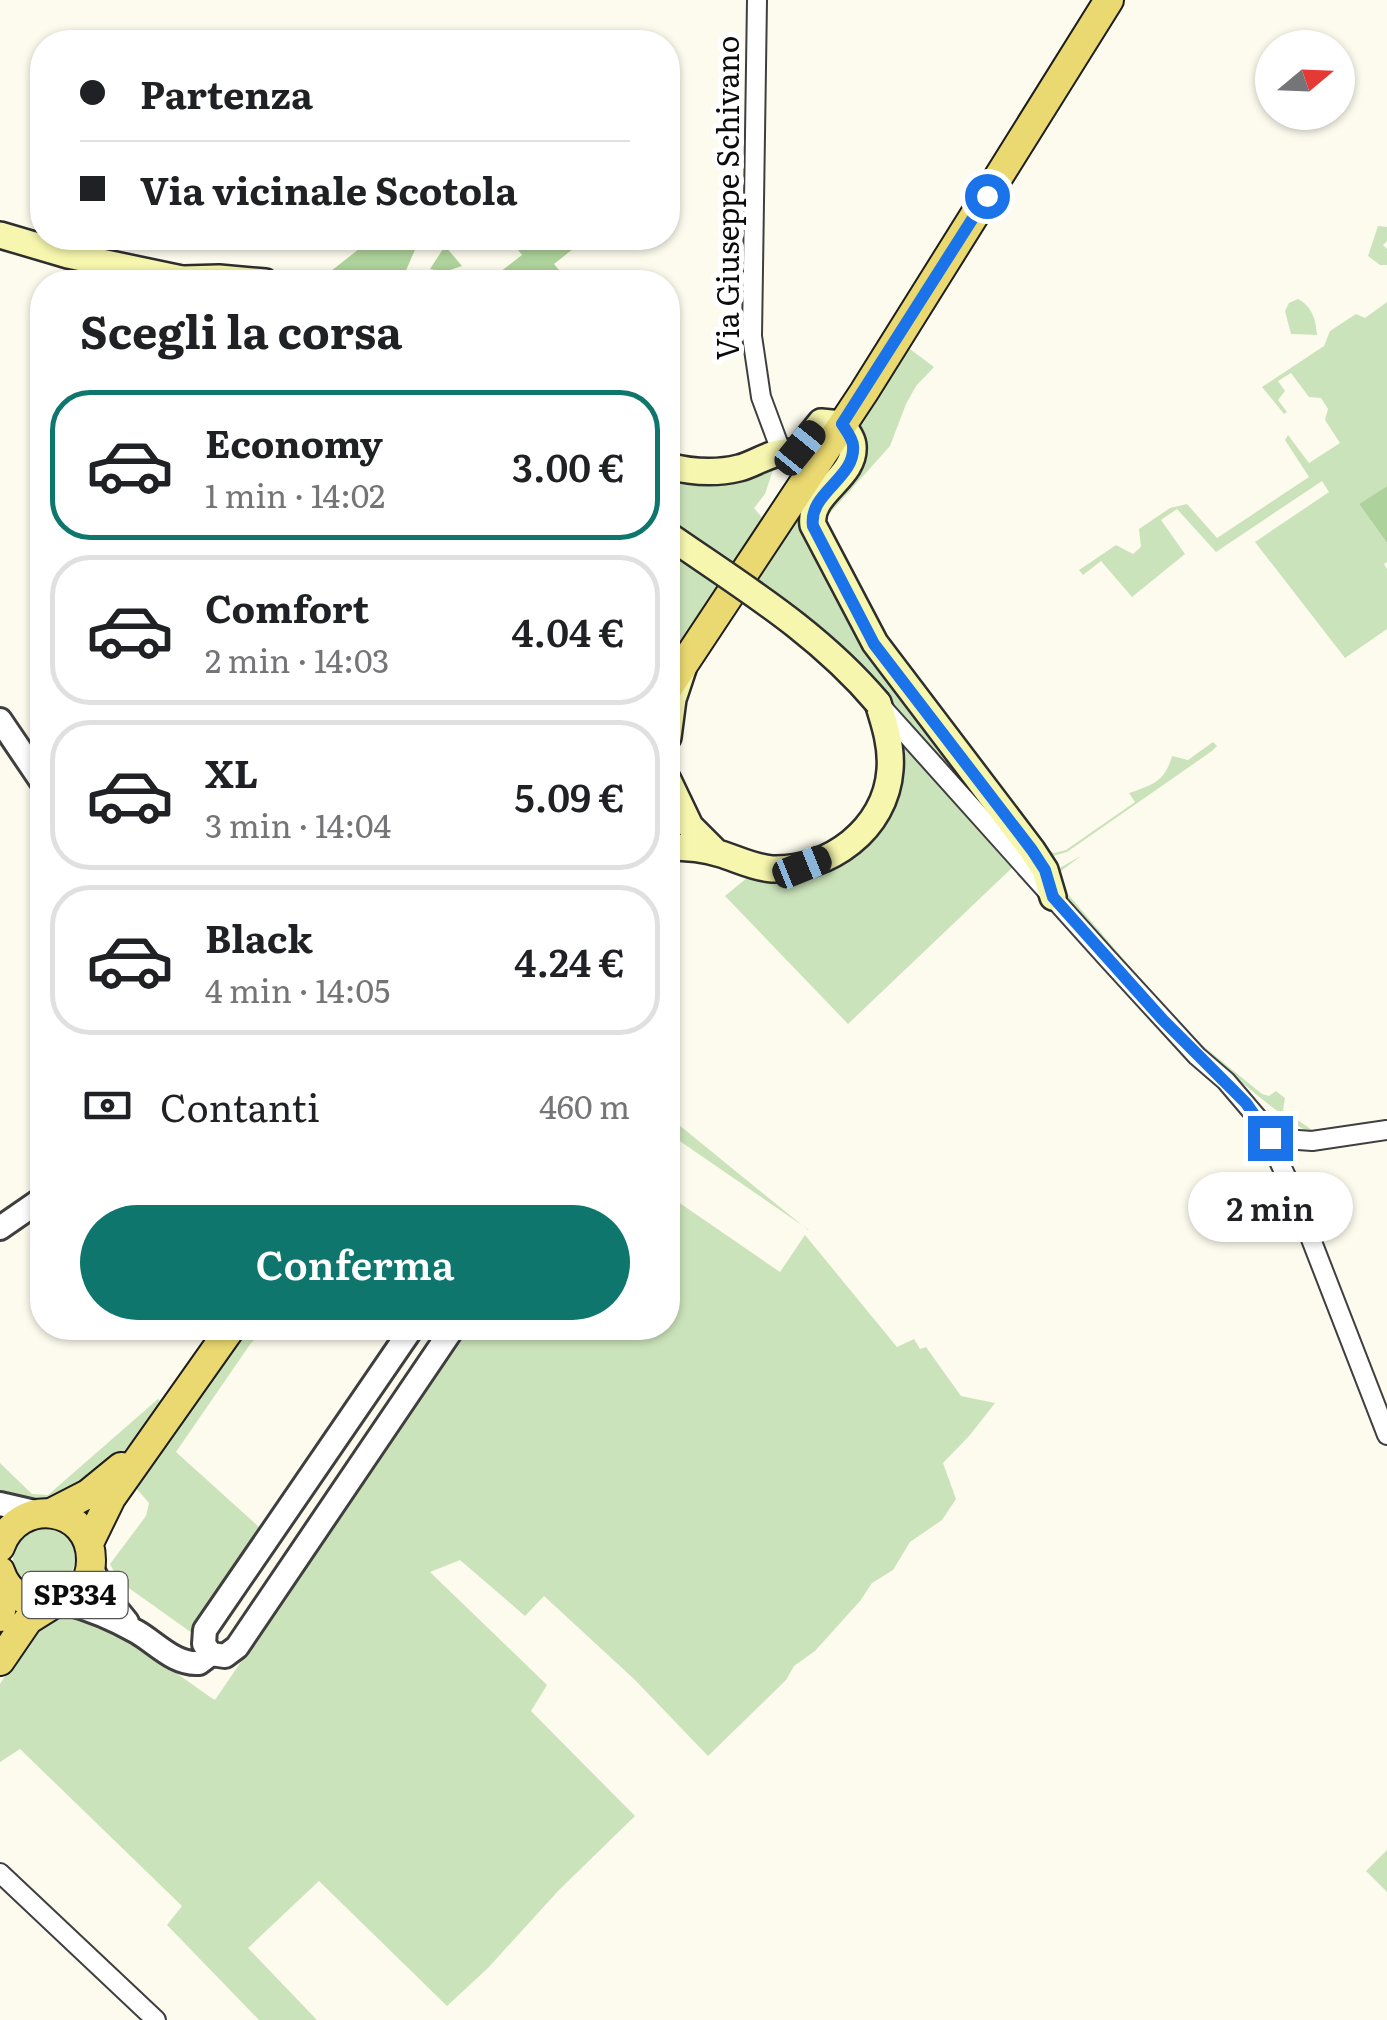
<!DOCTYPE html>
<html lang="it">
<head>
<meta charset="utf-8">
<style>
	:root { --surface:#fff; --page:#f6f6f6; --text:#202124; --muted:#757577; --line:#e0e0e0; --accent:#0f766e }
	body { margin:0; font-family:Literata,serif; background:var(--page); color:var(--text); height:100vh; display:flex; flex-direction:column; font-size:38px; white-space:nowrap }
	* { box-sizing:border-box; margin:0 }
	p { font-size:32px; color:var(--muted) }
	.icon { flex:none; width:55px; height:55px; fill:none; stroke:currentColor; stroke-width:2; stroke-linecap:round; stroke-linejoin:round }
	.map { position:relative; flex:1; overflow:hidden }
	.panel { position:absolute; left:30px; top:270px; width:650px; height:1070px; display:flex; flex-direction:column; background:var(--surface); border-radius:40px; box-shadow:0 2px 8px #0004 }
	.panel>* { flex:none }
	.guide { position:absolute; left:30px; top:30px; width:650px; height:220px; border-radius:40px; box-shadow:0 2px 8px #0004; display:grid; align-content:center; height:220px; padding:0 50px; background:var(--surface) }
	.needle { width:65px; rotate:71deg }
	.controls { position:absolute; left:1255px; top:30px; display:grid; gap:20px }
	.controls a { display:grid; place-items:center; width:100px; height:100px; border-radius:50%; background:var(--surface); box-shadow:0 2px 8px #0004; font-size:50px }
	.end { position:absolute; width:45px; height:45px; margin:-22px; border:12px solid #1a73e8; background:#fff; box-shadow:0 0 0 5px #fff }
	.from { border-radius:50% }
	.bubble { position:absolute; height:70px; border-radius:35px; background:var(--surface); box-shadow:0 2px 8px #0004; font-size:32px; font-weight:600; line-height:70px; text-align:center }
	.car { position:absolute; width:30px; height:60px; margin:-30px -15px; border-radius:12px; box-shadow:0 0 8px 2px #0007; background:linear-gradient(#222 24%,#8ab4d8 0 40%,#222 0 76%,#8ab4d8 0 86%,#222 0) }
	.guide b { display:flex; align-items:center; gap:35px; height:95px; font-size:38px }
	.guide b+b { border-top:2px solid var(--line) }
	.guide i { width:25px; height:25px; background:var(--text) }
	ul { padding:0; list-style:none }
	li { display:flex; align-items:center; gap:30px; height:150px; margin:0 20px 15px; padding:0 30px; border:5px solid var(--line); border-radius:40px }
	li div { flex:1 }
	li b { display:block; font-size:38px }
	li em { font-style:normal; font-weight:600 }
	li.current { border-color:var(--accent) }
	li>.icon { width:90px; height:90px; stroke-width:1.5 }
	h2 { padding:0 50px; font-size:45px; line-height:120px }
	.pay { display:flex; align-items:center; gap:25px; height:110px; padding:0 50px; font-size:38px }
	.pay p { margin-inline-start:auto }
	.button { display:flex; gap:20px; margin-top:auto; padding:20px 50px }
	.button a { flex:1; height:115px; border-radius:60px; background:var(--accent); color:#fff; font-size:40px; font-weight:600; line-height:115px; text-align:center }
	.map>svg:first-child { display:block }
	.green { fill:#cbe3ba }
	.forest { fill:#aed29b }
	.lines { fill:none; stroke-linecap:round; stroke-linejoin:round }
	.minor-casing { stroke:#3f3f3f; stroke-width:22 }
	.tertiary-casing { stroke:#3f3f3f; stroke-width:28 }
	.secondary-casing { stroke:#2e2e2e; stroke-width:30 }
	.primary-casing { stroke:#1d1d1d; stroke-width:32 }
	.minor { stroke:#fff; stroke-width:18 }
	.tertiary { stroke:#fff; stroke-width:22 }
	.secondary { stroke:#f6f6ae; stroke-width:25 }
	.primary { stroke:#ead970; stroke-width:28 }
	.secondary-bridge-casing { stroke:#2e2e2e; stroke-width:30; stroke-linecap:butt }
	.secondary-bridge { stroke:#f6f6ae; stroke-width:25 }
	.route { stroke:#1a73e8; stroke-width:12 }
	.labels { text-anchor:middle; stroke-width:10; stroke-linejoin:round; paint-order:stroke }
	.shield { fill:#fff; stroke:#555; stroke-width:2.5 }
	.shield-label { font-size:28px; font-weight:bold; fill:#0c0c0c }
	.street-label { font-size:30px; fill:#0c0c0c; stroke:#fff }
</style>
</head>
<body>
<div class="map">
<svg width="1387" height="2020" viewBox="0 0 1387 2020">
	<rect width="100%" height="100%" fill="#fdfbed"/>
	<path class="green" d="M1378 226 1387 227V241L1383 245 1387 249V265H1380L1368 256Z
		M1298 299C1312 306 1316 320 1317 335L1291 334 1285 311 1289 303Z
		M1387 302V486L1359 504 1387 543V562L1384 564 1387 569V629L1345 658 1255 542 1329 492 1322 481 1216 552 1177 509 1161 520 1185 554 1132 597 1101 561 1083 575 1079 570 1116 545 1133 554 1141 547 1139 529 1170 508 1187 504 1217 538 1309 477 1285 440 1288 435 1309 463 1340 443 1325 420 1328 409 1321 398 1309 397 1291 373 1278 381 1285 391 1278 400 1287 412 1284 414 1262 387 1324 346 1330 331 1356 314 1365 318Z
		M906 346 934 367 916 386 906 404 890 446 830 513 819 510 867 450V445L855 425Z
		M773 470 765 494 754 508 764 520 733 567 668 525V481L702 486 732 483Z
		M799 512 842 598 1035 867 857 664 754 581Z
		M668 546 723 582 668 666Z
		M898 737 1014 866 848 1024 725 896 753 873 843 859Z
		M1213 742 1217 746 1212 751 1067 852 1053 856 1043 852 1041 847 1054 853 1066 850 1135 802 1129 793C1153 785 1165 781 1172 756L1188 760Z
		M1081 856 1057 874 1060 885 1186 1032 1262 1094 1269 1096 1276 1091 1285 1098 1283 1110 1312 1130 1387 1120V1123L1309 1132C1255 1105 1066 926 1054 871Z
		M668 1116 808 1230H809L668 1133Z
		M668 1195 780 1272 805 1235 897 1347 914 1339 920 1349 926 1347 961 1396 995 1403 970 1435 943 1463 956 1499 942 1520 910 1542 893 1570 872 1583 860 1601 815 1651 794 1666 786 1680 708 1756 634 1679 544 1596 525 1616 460 1560 430 1572 547 1685 531 1711 635 1816 559 1890 488 1968 447 2006 319 1881 248 1948 317 2020H259L167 1925 182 1906 20 1749 0 1762V1684L44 1614C95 1605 172 1672 215 1700L467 1328H668Z
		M246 1328H268L251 1343 176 1452 259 1527 192 1633 119 1581 110 1564 146 1516 149 1503 136 1488 162 1445Z
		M158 1399 162 1403C117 1460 82 1517 0 1498V1463L32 1494 48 1495Z
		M13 1558a31 31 0 1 1 62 0a31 31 0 1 1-62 0Z
		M1387 1850V1892L1366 1871Z"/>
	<path class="forest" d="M373 238H424L417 245 401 282H317Z
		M509 238H572L578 245 554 264 564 276 556 282H487L522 255Z
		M445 246 462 266 444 272 430 269Z
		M1387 486V543L1359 504Z"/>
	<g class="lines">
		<defs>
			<path id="minor" d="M757 0 752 336 761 397 781 451
				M882 707 1108 959 1197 1056 1226 1081 1261 1122 1290 1185 1387 1435
				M1270 1138 1312 1141 1387 1130
				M0 1873 156 2020"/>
			<path id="tertiary" d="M0 720 42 782
				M0 1228 42 1199
				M412 1328 205 1630 204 1644 211 1654 225 1656 237 1647 453 1328
				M0 1504 39 1513
				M91 1567 105 1595 127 1622
				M64 1602C90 1609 114 1619 137 1632 156 1643 175 1665 199 1663L211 1654"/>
			<path id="secondary" d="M0 235 68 255 196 282
				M184 279 219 278 265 282
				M668 466C691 472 715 474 739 468 756 464 774 449 791 453L800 448 821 422 842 424C846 430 853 439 853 446 856 478 808 493 813 525L875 643 1032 850 1045 870 1053 897
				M668 737 673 699 683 669
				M668 780 690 826 716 852
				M668 847C686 847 702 848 721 854 737 859 755 868 772 869 829 871 886 829 890 770 892 747 885 725 878 703"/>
			<path id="primary" d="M668 688 864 392 1109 0
				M51 1513 88 1494 121 1467
				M89 1543 111 1498 231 1328
				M0 1547C18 1496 91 1505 91 1560 91 1614 16 1620 0 1571
				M0 1575 3 1599 0 1617
				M0 1661 28 1620 52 1605"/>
		</defs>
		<use href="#minor" class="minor-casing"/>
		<use href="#tertiary" class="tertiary-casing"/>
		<use href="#secondary" class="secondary-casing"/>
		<use href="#primary" class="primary-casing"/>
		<use href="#minor" class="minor"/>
		<use href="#tertiary" class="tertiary"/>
		<use href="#secondary" class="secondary"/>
		<use href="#primary" class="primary"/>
		<defs>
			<path id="secondary-bridge" d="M668 535C743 587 818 632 878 703"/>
		</defs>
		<use href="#secondary-bridge" class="secondary-bridge-casing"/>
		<use href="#secondary-bridge" class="secondary-bridge"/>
	</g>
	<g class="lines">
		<path class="route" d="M987 196 842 424C846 430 853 439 853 446 856 478 808 493 813 526L874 644 1032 850 1045 870 1053 897 1163 1020 1246 1103 1270 1138"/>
	</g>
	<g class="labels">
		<rect class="shield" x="22.5" y="1572" width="105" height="46" rx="8"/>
		<g class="shield-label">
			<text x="75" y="1605">SP334</text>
		</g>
		<g class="street-label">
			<text transform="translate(729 198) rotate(-90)" y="10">Via Giuseppe Schivano</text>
		</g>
	</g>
</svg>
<div class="controls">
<a><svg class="needle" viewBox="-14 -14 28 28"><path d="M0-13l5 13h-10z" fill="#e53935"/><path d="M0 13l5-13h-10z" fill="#757577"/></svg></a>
</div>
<i class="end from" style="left:987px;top:196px"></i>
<i class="end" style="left:1270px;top:1138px"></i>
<div class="bubble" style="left:1188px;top:1172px;width:165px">2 min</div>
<i class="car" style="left:800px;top:448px;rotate:39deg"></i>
<i class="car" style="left:802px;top:867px;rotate:68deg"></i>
<div class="guide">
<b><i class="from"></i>Partenza</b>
<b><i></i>Via vicinale Scotola</b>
</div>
<section class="panel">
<h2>Scegli la corsa</h2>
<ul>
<li class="current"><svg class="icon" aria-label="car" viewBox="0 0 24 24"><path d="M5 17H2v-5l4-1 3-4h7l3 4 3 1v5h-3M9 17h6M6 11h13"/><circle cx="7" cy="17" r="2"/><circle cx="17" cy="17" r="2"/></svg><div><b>Economy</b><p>1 min · 14:02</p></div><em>3.00 €</em></li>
<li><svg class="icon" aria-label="car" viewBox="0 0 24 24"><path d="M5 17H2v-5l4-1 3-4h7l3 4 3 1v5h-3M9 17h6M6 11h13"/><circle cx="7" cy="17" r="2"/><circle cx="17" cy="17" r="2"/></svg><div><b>Comfort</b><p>2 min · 14:03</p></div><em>4.04 €</em></li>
<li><svg class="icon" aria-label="car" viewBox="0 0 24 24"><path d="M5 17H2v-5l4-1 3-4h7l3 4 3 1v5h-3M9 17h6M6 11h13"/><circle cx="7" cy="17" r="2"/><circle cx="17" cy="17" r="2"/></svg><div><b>XL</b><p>3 min · 14:04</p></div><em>5.09 €</em></li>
<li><svg class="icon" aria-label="car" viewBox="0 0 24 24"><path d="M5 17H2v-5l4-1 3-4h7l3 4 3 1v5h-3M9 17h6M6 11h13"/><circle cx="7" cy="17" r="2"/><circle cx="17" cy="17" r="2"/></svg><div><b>Black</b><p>4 min · 14:05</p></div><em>4.24 €</em></li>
</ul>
<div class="pay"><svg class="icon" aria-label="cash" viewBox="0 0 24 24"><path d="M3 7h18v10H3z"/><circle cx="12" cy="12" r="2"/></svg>Contanti<p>460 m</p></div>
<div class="button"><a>Conferma</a></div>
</section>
</div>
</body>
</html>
